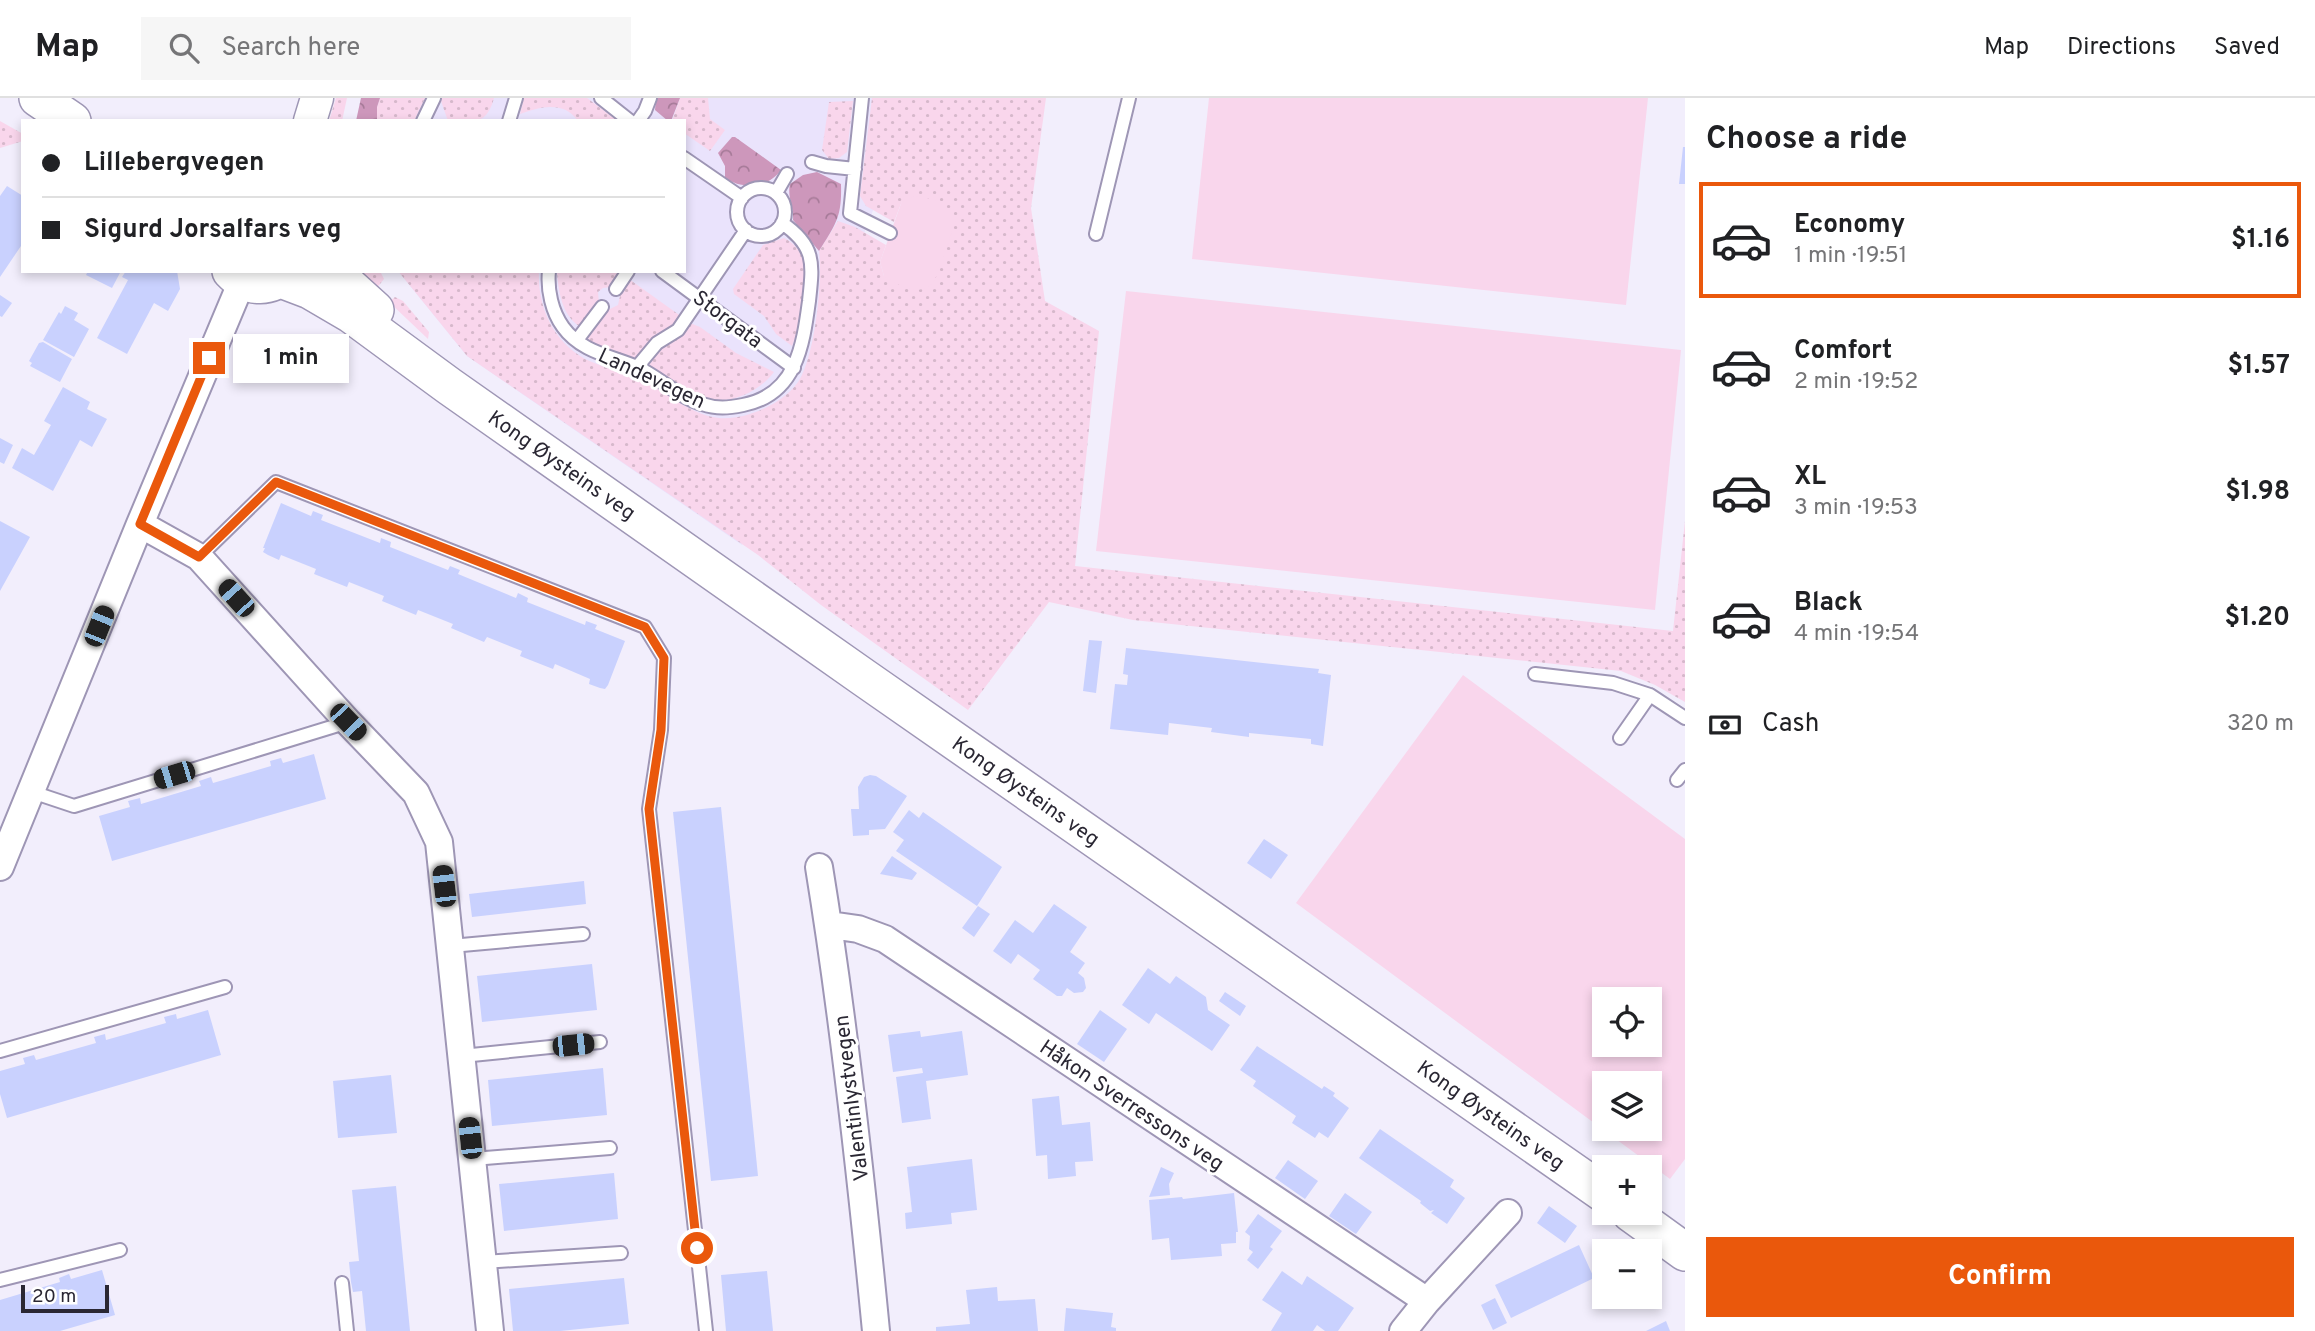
<!DOCTYPE html>
<html lang="en">
<head>
<meta charset="utf-8">
<style>
	:root { --surface:#fff; --page:#f6f6f6; --text:#202124; --muted:#757577; --line:#e0e0e0; --accent:#ea580c }
	body { margin:0; font-family:Overpass,sans-serif; background:var(--page); color:var(--text); height:100vh; display:flex; flex-direction:column; font-size:26px; white-space:nowrap }
	* { box-sizing:border-box; margin:0 }
	p { font-size:23px; color:var(--muted) }
	.icon { flex:none; width:38px; height:38px; fill:none; stroke:currentColor; stroke-width:2; stroke-linecap:round; stroke-linejoin:round }
	.map { position:relative; flex:1; overflow:hidden }
	.drawer { display:flex; flex-direction:column; background:var(--surface); width:630px }
	.drawer>* { flex:none }
	.banner { position:absolute; left:21px; top:21px; width:665px; height:154px; border-radius:0px; box-shadow:0 4px 10px #0003; display:grid; align-content:center; height:154px; padding:0 21px; background:var(--surface) }
	.fabs { position:absolute; left:1592px; top:889px; display:grid; gap:14px }
	.fabs a { display:grid; place-items:center; width:70px; height:70px; border-radius:0px; background:var(--surface); box-shadow:0 4px 10px #0003; font-size:35px }
	.scale { position:absolute; left:21px; bottom:18px; width:88px; box-sizing:border-box; padding-left:7px; border:4px solid #2a2733; border-top:0; font-size:19px; line-height:24px; white-space:nowrap; color:#2a2733; -webkit-text-stroke:5px #fff; paint-order:stroke }
	.end { position:absolute; width:32px; height:32px; margin:-16px; border:9px solid #ea580c; background:#fff; box-shadow:0 0 0 4px #fff }
	.from { border-radius:50% }
	.bubble { position:absolute; height:49px; border-radius:0px; background:var(--surface); box-shadow:0 4px 10px #0003; font-size:23px; font-weight:700; line-height:49px; text-align:center }
	.car { position:absolute; width:21px; height:42px; margin:-21px -10px; border-radius:9px; box-shadow:0 0 5px 2px #0007; background:linear-gradient(#222 24%,#8ab4d8 0 40%,#222 0 76%,#8ab4d8 0 86%,#222 0) }
	.banner b { display:flex; align-items:center; gap:24px; height:66px; font-size:26px }
	.banner b+b { border-top:2px solid var(--line) }
	.banner i { width:18px; height:18px; background:var(--text) }
	ul { padding:0; list-style:none }
	li { display:flex; align-items:center; gap:21px; height:116px; margin:0 14px 10px; padding:0 7px; border:4px solid transparent; border-radius:0px }
	li div { flex:1 }
	li b { display:block; font-size:26px }
	li em { font-style:normal; font-weight:700 }
	li.current { border-color:var(--accent) }
	li>.icon { width:63px; height:63px; stroke-width:1.5 }
	h2 { padding:0 21px; font-size:32px; line-height:84px }
	.pay { display:flex; align-items:center; gap:18px; height:77px; padding:0 21px; font-size:26px }
	.pay p { margin-inline-start:auto }
	.primary-button { display:flex; gap:14px; margin-top:auto; padding:14px 21px }
	.primary-button a { flex:1; height:80px; border-radius:0px; background:var(--accent); color:#fff; font-size:28px; font-weight:700; line-height:80px; text-align:center }
	header { display:flex; align-items:center; gap:42px; box-sizing:border-box; height:98px; padding:0 35px; background:var(--surface); border-bottom:2px solid var(--line) }
	header strong { font-size:33px }
	nav { display:flex; gap:38px; margin-inline-start:auto; font-size:24px }
	.search { width:490px; height:63px; background:var(--page); display:flex; align-items:center; gap:18px; box-sizing:border-box; padding:0 24px; border-radius:0px; color:var(--muted); font-size:26px }
	main { display:flex; flex:1; min-height:0 }
	.map>svg:first-child { display:block }
	.built { fill:#eae3fc }
	.grass { fill:url(#grass-dots) }
	.forest { fill:url(#forest-crowns) }
	.pitch { fill:#f9d6ec; fill-rule:evenodd }
	.building { fill:#c9d1fe }
	.lines { fill:none; stroke-linecap:round; stroke-linejoin:round }
	.service-casing { stroke:#9e96b5; stroke-width:16 }
	.minor-casing { stroke:#9e96b5; stroke-width:30 }
	.tertiary-casing { stroke:#9e96b5; stroke-width:35 }
	.secondary-casing { stroke:#9e96b5; stroke-width:40 }
	.service { stroke:#fff; stroke-width:12 }
	.minor { stroke:#fff; stroke-width:26 }
	.tertiary { stroke:#fff; stroke-width:32 }
	.secondary { stroke:#fff; stroke-width:37 }
	.route { stroke:#ea580c; stroke-width:9 }
	.labels { text-anchor:middle; stroke-width:6; stroke-linejoin:round; paint-order:stroke }
	.street-label { font-size:21px; fill:#2a2733; stroke:#fff }
</style>
</head>
<body>
<header>
<strong>Map</strong>
<div class="search"><svg class="icon" aria-label="search" viewBox="0 0 24 24"><circle cx="10" cy="10" r="6"/><path d="M15 15l6 6"/></svg>Search here</div>
<nav><a>Map</a><a>Directions</a><a>Saved</a></nav>
</header>
<main>
<div class="map">
<svg width="1685" height="1233" viewBox="0 0 1685 1233">
	<defs>
		<pattern id="grass-dots" width="8" height="8" patternUnits="userSpaceOnUse" patternTransform="scale(1.75)"><rect width="8" height="8" fill="#f9d6ec"/><path d="M2 2h.1M6 6h.1" fill="none" stroke="#d6b8cb" stroke-width="1.8" stroke-linecap="round"/></pattern>
		<pattern id="forest-crowns" width="20" height="18" patternUnits="userSpaceOnUse" patternTransform="scale(1.75)"><rect width="20" height="18" fill="#cd97bb"/><path d="M2 6a3 3 0 1 1 6 0M12 15a3 3 0 1 1 6 0" fill="none" stroke="#a77b99"/></pattern>
	</defs>
	<rect width="100%" height="100%" fill="#f2eefc"/>
	<path class="built" d="M361 0H917L742 447 467 258 398 173H684V23H356Z"/>
	<path class="grass" d="M336 0H347L342 23H329Z
		M380 0H425L414 23H377V9Z
		M442 0H494C486 29 473 23 448 23L441 3Z
		M524 0H587L618 23H578C564 2 539 9 520 16Z
		M680 0H708L710 21 725 32 710 53 684 35V23H672Z
		M872 0H1046L1031 110 1045 203 1099 233 1075 468 1673 533 1685 423V604L1655 587 1621 573 1133 522 1049 504 968 612 821 507 758 457 467 258 398 173H539C537 211 556 249 592 264 610 272 629 276 647 285 670 297 692 317 719 320 746 323 788 304 801 279 815 253 823 182 819 153L838 123 855 129 886 147 880 164 884 178 902 103 894 124 866 108 860 98Z
		M853 3 847 54 839 60 829 61 822 52 829 4Z
		M0 23 23 36V43L0 50Z
		M784 140C794 145 802 154 804 165 807 180 799 234 792 248L776 236 764 218 734 196 733 191 763 147Z
		M355 173H380L384 181 376 191Z
		M557 173H619L620 174 611 189 603 190 598 194 599 205 581 229C562 219 558 192 557 173Z
		M629 181 682 219 676 228 637 262 593 247 587 239 605 210 610 211 618 207 620 198 618 195Z
		M395 199 403 203 429 234 428 241 389 204Z
		M690 225 700 229 736 255 774 274C758 295 726 310 700 298 683 291 669 278 651 271L648 266C659 241 678 245 690 225Z"/>
	<path class="forest" d="M361 0H380L377 9V23H356Z
		M656 0H680L671 23H668L655 12Z
		M732 39H735L781 72C768 90 743 92 725 80V68L718 55Z
		M817 74 841 86C842 119 836 126 819 153L793 122C794 109 787 99 790 86L803 77Z"/>
	<path class="pitch" d="M1209 0H1648L1626 207 1192 161Z
		M915 98C934 100 945 105 956 121 951 135 940 175 933 184 920 200 897 187 884 178L880 164 902 103Z
		M1126 193 1681 252 1655 512 1096 453Z
		M1463 577 1685 741V1061L1670 1081 1296 805ZM1605 901H1650V947H1605ZM1650 985V1031H1605V985Z"/>
	<path class="building" d="M1683 49H1685V86H1679Z
		M7 88 23 98V145L0 179V98Z
		M88 173H121L112 190 86 177Z
		M126 173H177L180 191 168 213 154 205 127 256 97 240 128 182 122 179Z
		M0 197 12 205 2 219 0 218Z
		M65 208 78 215 74 222 89 231 74 259 43 242 59 214 61 216Z
		M43 244 72 261 60 284 30 268 32 265 29 263 39 245Z
		M63 289 90 304 87 311 107 321 92 349 80 342 53 393 12 370 22 350 34 357 51 327 44 323Z
		M0 340 13 347 4 366 0 364Z
		M281 405 311 418 313 413 323 417 321 422 380 445 381 440 391 444 390 449 448 472 450 468 460 472 458 476 516 500 518 495 528 500 527 504 585 527 586 523 597 527 595 531 625 543 608 587 605 591 600 590 589 586 590 581 555 566 553 571 520 558 522 553 487 539 484 544 451 530 453 526 418 512 416 517 382 503 384 498 349 484 347 489 314 476 316 471 281 457 279 462 268 457 263 454 265 450H263Z
		M0 423 30 439 0 493Z
		M1089 542 1102 543 1096 595 1083 593Z
		M1126 550 1319 571 1318 575 1331 577 1323 648 1311 646V641L1249 635V639L1211 634 1212 630 1169 625 1168 637 1110 631 1115 586 1127 587 1128 577 1123 576Z
		M314 656 326 701 112 763 99 718 130 709 128 703 140 700 141 706 201 688 199 683 211 679 213 685 271 668 270 663 281 660 283 665Z
		M870 677 876 678 907 698 885 731 869 732V737L853 738 851 711H859L858 689 864 679Z
		M721 709 758 1078 711 1083 673 714Z
		M909 712 919 720 923 714 1002 769 977 808 896 753 904 742 893 734Z
		M1264 741 1288 757 1271 781 1247 765Z
		M892 758 917 775 912 782 880 776Z
		M584 783 586 806 472 819 469 796Z
		M1054 806 1087 829 1070 854 1085 865 1078 875 1084 880 1086 890 1083 894 1074 895 1067 890 1062 898H1057L1033 881 1040 872 1018 856 1011 866 993 853 1015 822 1033 835Z
		M978 808 990 816 974 839 962 830Z
		M592 866 597 912 482 924 477 878Z
		M1148 870 1170 886 1176 878 1206 899 1208 912 1230 927 1212 953 1156 915 1149 926 1122 907Z
		M1225 894 1246 908 1240 918 1219 903Z
		M208 912 221 957 7 1020 0 996V973L25 966 23 960 34 957 36 962 96 945 94 939 105 936 106 942 166 925 164 919 176 916 177 921Z
		M1100 912 1127 931 1104 964 1077 946Z
		M920 933 921 939 962 933 968 977 926 983 931 1021 902 1025 896 979 923 975 922 970 893 974 888 937Z
		M1257 948 1322 991 1324 988 1335 995 1333 998 1349 1010 1328 1040 1319 1034 1315 1040 1292 1025 1296 1018 1253 988 1256 983 1240 972Z
		M603 970 607 1017 492 1028 488 982Z
		M391 977 397 1035 338 1040 333 983Z
		M1059 998 1062 1027 1090 1024 1093 1063 1075 1064 1076 1078 1048 1081 1047 1057 1036 1058 1032 1001Z
		M1380 1031 1454 1082 1450 1089 1465 1100 1447 1126 1431 1115 1434 1112 1430 1113 1420 1105 1421 1103 1359 1060Z
		M972 1061 977 1112 951 1115 952 1126 906 1131 905 1115 912 1114 907 1069Z
		M1288 1062 1318 1083 1305 1101 1275 1080Z
		M1161 1069 1174 1075 1169 1086 1170 1097 1149 1099Z
		M614 1075 618 1121 504 1133 499 1086Z
		M396 1088 410 1233H366L362 1193 353 1194 351 1184 349 1164 359 1163 352 1092Z
		M1234 1095 1238 1134H1236V1145L1221 1146 1222 1158 1171 1162 1169 1140 1152 1142 1149 1102 1182 1099 1183 1101Z
		M1345 1095 1372 1114 1356 1136 1329 1118Z
		M1549 1108 1577 1128 1565 1145 1537 1125Z
		M1258 1116 1282 1133 1270 1149 1273 1151 1258 1171 1247 1162 1253 1154 1249 1151 1250 1138 1245 1134Z
		M1579 1147 1594 1180 1511 1220 1495 1187Z
		M102 1172 115 1217 60 1233H0V1202L60 1184 59 1180 69 1176 71 1181Z
		M767 1173 773 1233H726L721 1177Z
		M1282 1173 1302 1187 1307 1178 1354 1210 1338 1233H1325L1317 1227 1313 1233H1271L1282 1215 1262 1202Z
		M624 1180 629 1226 560 1233H513L509 1191Z
		M997 1189 998 1203 1035 1201 1038 1233H936V1229L970 1226 966 1192Z
		M1495 1200 1507 1225 1493 1232 1481 1207Z
		M1066 1210 1113 1215 1111 1229 1116 1230V1233H1064Z
		M1666 1223 1670 1233H1646Z"/>
	<g class="lines">
		<defs>
			<path id="service" d="M601 0 630 23
				M862 0 850 115 890 135
				M423 23 434 0
				M509 23 516 0
				M638 23 645 13 650 0
				M684 60 742 100
				M812 64 826 68 855 71
				M737 114a24 24 0 1 1 48 0a24 24 0 1 1-48 0Z
				M776 95 787 76
				M1096 136 1129 0
				M549 173C547 192 552 214 563 229 581 254 611 258 637 269 659 279 678 299 702 306 717 311 728 310 743 307 796 297 803 248 809 203 813 166 816 148 782 125
				M662 173 794 270
				M616 191 628 173
				M577 242 602 209
				M637 269 657 245 678 232 746 132
				M199 459 276 384 645 529 664 560 661 632 649 711 706 1233
				M1535 576 1613 585 1650 597 1685 620
				M1620 640 1650 597
				M1677 682 1685 672
				M32 694 74 708 348 624
				M451 848 583 836
				M0 953 225 889
				M462 958 600 944
				M473 1061 610 1050
				M483 1164 621 1155
				M0 1182 120 1152
				M342 1185 347 1233"/>
			<path id="minor" d="M140 426 199 459 348 624 416 695 439 744 490 1233
				M0 769 140 426 242 183
				M819 769C844 922 861 1078 876 1233
				M830 827 858 831 885 841 1427 1203
				M1403 1233 1427 1203 1508 1115"/>
			<path id="tertiary" d="M310 23 317 0"/>
			<path id="secondary" d="M38 0 72 23
				M231 173C249 192 271 190 290 173
				M332 173 375 212
				M281 181 310 192 351 216 449 288 863 579 1605 1096
				M1631 1115 1685 1154"/>
		</defs>
		<use href="#service" class="service-casing"/>
		<use href="#minor" class="minor-casing"/>
		<use href="#tertiary" class="tertiary-casing"/>
		<use href="#secondary" class="secondary-casing"/>
		<use href="#service" class="service"/>
		<use href="#minor" class="minor"/>
		<use href="#tertiary" class="tertiary"/>
		<use href="#secondary" class="secondary"/>
	</g>
	<g class="lines">
		<path class="route" d="M209 260 140 426 199 459 276 384 645 529 664 560 661 632 649 711 697 1150"/>
	</g>
	<g class="labels">
		<g class="street-label">
			<text transform="translate(728 221) rotate(37)" y="7">Storgata</text>
			<text transform="translate(652 280) rotate(25)" y="7">Landevegen</text>
			<text transform="translate(562 367) rotate(35)" y="7">Kong Øysteins veg</text>
			<text transform="translate(1026 693) rotate(35)" y="7">Kong Øysteins veg</text>
			<text transform="translate(851 1000) rotate(-97)" y="7">Valentinlystvegen</text>
			<text transform="translate(1132 1007) rotate(34)" y="7">Håkon Sverressons veg</text>
			<text transform="translate(1491 1017) rotate(35)" y="7">Kong Øysteins veg</text>
		</g>
	</g>
</svg>
<div class="fabs">
<a><svg class="icon" aria-label="locate" viewBox="0 0 24 24"><circle cx="12" cy="12" r="6"/><path d="M12 2v4M12 18v4M2 12h4M18 12h4"/></svg></a>
<a><svg class="icon" aria-label="layers" viewBox="0 0 24 24"><path d="M12 4l9 5-9 5-9-5zM3 14l9 5 9-5"/></svg></a>
<a>+</a>
<a>−</a>
</div>
<div class="scale">20 m</div>
<i class="end from" style="left:697px;top:1150px"></i>
<i class="end" style="left:209px;top:260px"></i>
<div class="bubble" style="left:233px;top:236px;width:116px">1 min</div>
<i class="car" style="left:236px;top:500px;rotate:318deg"></i>
<i class="car" style="left:99px;top:528px;rotate:22deg"></i>
<i class="car" style="left:348px;top:624px;rotate:136deg"></i>
<i class="car" style="left:174px;top:677px;rotate:253deg"></i>
<i class="car" style="left:444px;top:788px;rotate:353deg"></i>
<i class="car" style="left:573px;top:947px;rotate:84deg"></i>
<i class="car" style="left:470px;top:1040px;rotate:354deg"></i>
<div class="banner">
<b><i class="from"></i>Lillebergvegen</b>
<b><i></i>Sigurd Jorsalfars veg</b>
</div>
</div>
<section class="drawer">
<h2>Choose a ride</h2>
<ul>
<li class="current"><svg class="icon" aria-label="car" viewBox="0 0 24 24"><path d="M5 17H2v-5l4-1 3-4h7l3 4 3 1v5h-3M9 17h6M6 11h13"/><circle cx="7" cy="17" r="2"/><circle cx="17" cy="17" r="2"/></svg><div><b>Economy</b><p>1 min · 19:51</p></div><em>$1.16</em></li>
<li><svg class="icon" aria-label="car" viewBox="0 0 24 24"><path d="M5 17H2v-5l4-1 3-4h7l3 4 3 1v5h-3M9 17h6M6 11h13"/><circle cx="7" cy="17" r="2"/><circle cx="17" cy="17" r="2"/></svg><div><b>Comfort</b><p>2 min · 19:52</p></div><em>$1.57</em></li>
<li><svg class="icon" aria-label="car" viewBox="0 0 24 24"><path d="M5 17H2v-5l4-1 3-4h7l3 4 3 1v5h-3M9 17h6M6 11h13"/><circle cx="7" cy="17" r="2"/><circle cx="17" cy="17" r="2"/></svg><div><b>XL</b><p>3 min · 19:53</p></div><em>$1.98</em></li>
<li><svg class="icon" aria-label="car" viewBox="0 0 24 24"><path d="M5 17H2v-5l4-1 3-4h7l3 4 3 1v5h-3M9 17h6M6 11h13"/><circle cx="7" cy="17" r="2"/><circle cx="17" cy="17" r="2"/></svg><div><b>Black</b><p>4 min · 19:54</p></div><em>$1.20</em></li>
</ul>
<div class="pay"><svg class="icon" aria-label="cash" viewBox="0 0 24 24"><path d="M3 7h18v10H3z"/><circle cx="12" cy="12" r="2"/></svg>Cash<p>320 m</p></div>
<div class="primary-button"><a>Confirm</a></div>
</section>
</main>
</body>
</html>
